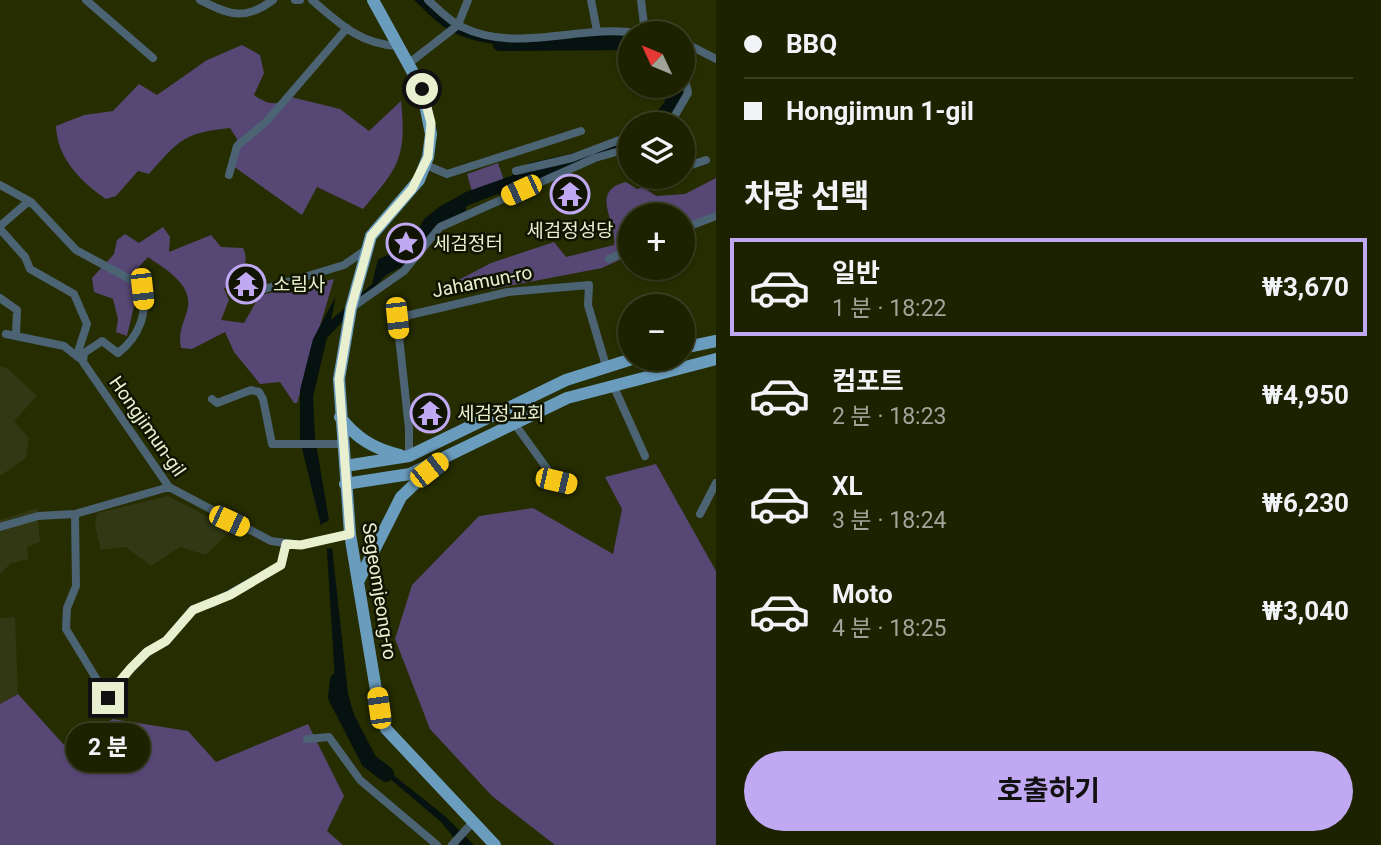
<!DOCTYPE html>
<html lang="ko">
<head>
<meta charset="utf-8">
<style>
	:root { --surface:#1c2200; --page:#292f0f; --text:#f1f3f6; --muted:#a0a499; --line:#3a3f22; --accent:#c1a8f3 }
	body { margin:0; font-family:Roboto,"Noto Sans KR",sans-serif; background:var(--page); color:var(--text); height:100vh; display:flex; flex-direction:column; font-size:26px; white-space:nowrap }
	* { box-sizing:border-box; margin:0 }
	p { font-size:23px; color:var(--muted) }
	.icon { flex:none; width:38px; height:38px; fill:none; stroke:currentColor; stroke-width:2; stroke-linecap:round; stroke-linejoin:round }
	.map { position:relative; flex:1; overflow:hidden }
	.drawer { display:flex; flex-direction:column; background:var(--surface); width:665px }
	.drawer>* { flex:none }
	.banner { display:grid; align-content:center; height:154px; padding:0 28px; background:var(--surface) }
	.needle { width:46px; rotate:314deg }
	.tools { position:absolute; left:618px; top:21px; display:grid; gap:14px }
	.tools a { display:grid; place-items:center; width:77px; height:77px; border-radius:50%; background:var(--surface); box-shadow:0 2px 5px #0004,0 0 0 2px var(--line); font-size:35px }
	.end { position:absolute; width:32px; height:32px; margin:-16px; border:9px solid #e8f0d0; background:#111; box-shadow:0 0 0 4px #111 }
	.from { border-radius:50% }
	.bubble { position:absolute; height:49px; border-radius:24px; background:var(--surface); box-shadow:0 2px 5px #0004,0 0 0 2px var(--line); font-size:23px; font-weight:700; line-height:49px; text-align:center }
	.car { position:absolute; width:21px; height:42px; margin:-21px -10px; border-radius:9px; box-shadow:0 0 5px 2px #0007; background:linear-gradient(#f5c518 24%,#345 0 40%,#f5c518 0 76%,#345 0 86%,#f5c518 0) }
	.banner b { display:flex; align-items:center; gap:24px; height:66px; font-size:26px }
	.banner b+b { border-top:2px solid var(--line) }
	.banner i { width:18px; height:18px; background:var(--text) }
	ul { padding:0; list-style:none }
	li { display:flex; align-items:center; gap:21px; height:98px; margin:0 14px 10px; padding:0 14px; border:4px solid transparent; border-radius:0px }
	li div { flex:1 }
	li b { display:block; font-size:26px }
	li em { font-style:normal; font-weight:700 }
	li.selected { border-color:var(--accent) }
	li>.icon { width:63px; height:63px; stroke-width:1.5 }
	h2 { padding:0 28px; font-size:32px; line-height:84px }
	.primary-button { display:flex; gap:14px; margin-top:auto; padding:14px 28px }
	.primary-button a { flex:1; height:80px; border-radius:42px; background:var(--accent); color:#111; font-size:28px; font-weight:700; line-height:80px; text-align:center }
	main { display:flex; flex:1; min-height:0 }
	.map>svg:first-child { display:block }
	.built { fill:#313813 }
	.green { fill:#574775 }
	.water { fill:#06120f }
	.pier { fill:#262d00 }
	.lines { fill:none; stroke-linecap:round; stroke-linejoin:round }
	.river { stroke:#06120f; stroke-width:16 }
	.street { stroke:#4b6373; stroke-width:8 }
	.primary { stroke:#6a9cbe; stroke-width:12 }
	.route { stroke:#e8f0d0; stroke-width:9 }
	.labels { text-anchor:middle; stroke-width:5; stroke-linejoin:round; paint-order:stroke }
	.poi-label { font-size:19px; fill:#e8f0d0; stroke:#101400; text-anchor:start }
	.street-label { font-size:19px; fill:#e8f0d0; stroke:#101400 }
</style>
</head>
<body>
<main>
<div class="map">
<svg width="716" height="845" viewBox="0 0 716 845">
	<rect width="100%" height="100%" fill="#262d00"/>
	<path class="built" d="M0 366 7 368 37 396 14 421 29 438 26 458 0 476Z
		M168 496 232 529 206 555 180 547 151 566 126 547 101 550 95 526 97 513Z
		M37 508 40 542 27 547 29 559 11 563 0 574V520Z
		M15 617 18 694 0 704V618Z"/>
	<path class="green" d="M242 45 260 55 264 73 254 95C266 104 278 107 291 97L340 109 369 131 401 101C407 158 398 168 363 209L317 187 302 215 233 166 237 139 230 128C184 133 180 139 149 174L138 171 116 196 106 199C81 182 57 158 56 126L84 115 113 111 139 84 157 95 207 60Z
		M498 163 505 183 473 195 467 174Z
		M716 178V217L683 232 682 215H630V255L602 268 493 289 449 285 491 263 554 242 566 257 614 245C618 223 588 191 626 182L637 189 643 187 656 196 685 194Z
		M163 227 170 237 169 252 211 235 221 247 243 248C252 266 236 276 224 289L229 300 221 320 244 323 260 295 334 279 297 403H294L280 382 260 384 234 352 225 332 192 349 181 348C178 332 183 325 187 311 195 285 165 269 148 257L136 270 134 306 127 336 116 332 118 319 113 299 94 292 92 278 114 254 117 240 125 234 139 243Z
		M656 464 716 571V845H555L492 796 430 729 395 639 412 585 479 516 533 508 613 554 622 509 605 477Z
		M18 694 65 746 113 719 188 731 216 762 308 724 344 796 327 831 343 845H0V704Z"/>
	<path class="water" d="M414 0H423L475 32 503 37 593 34 630 38V46C572 32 509 58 457 34 440 27 427 12 414 0Z
		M685 84 682 98 665 124H646L664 103 670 86Z
		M630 134V145L554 168 538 169 521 185 469 205 435 223 405 265 386 275 327 338 313 397 315 438 329 520 348 694 360 735 373 759 445 816 474 845H460L441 822 369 761 336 697 327 551 300 440V390L313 339 336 296 379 259 411 243 424 219 439 207 466 192 511 176 529 163 570 154Z"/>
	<path class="pier" d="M379 255 372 284 331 320 337 290Z
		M331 519 336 548 323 549 317 527Z"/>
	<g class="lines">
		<path class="river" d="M500 43 630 42
			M508 187 630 141
			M415 241 458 208
			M338 680 336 697 369 761 386 774"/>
		<path class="street" d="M86 0 153 58
			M200 0C229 15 245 21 273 0
			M295 0H300
			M312 0C340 24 360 44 398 46
			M428 0C438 9 449 21 462 27 517 54 579 24 638 33
			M591 0 597 31
			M641 0 645 33
			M682 45H689L716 59
			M408 64 458 25 468 0
			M670 124 688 93 682 64
			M426 165 447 174 581 131
			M682 168 706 160
			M516 171 572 158 630 136
			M229 175 237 146 267 121 347 28
			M0 185 31 202 76 250 139 284C151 310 139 337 118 353L102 341 84 353 83 362 169 487 271 541 301 545 350 534
			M0 226 29 201
			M0 229 25 257 30 269 74 294 87 324 77 355
			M682 229 716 216
			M609 259 630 249
			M261 290 344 265 367 249
			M0 298 17 310 16 335
			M351 308 404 271 440 227 595 158 630 148
			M6 334 64 346 79 358
			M613 385 645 456
			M212 399 217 403 251 390 259 392 263 399 272 444H343
			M514 423 556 481 572 484
			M409 456V429L397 318 508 292 589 285 588 305 606 366
			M75 514 76 586 67 608 66 629 108 698 114 695 120 681 131 668 147 652 166 641 193 609 213 603 281 565 286 544
			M700 514 716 483
			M0 527 38 516 75 514 169 487
			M307 739 329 737 360 780 437 845
			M452 845 472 823"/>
		<path class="primary" d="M373 0 422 89 431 134 428 157 419 180 371 236 351 308 339 379 350 534 379 708 386 729 495 845
			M682 348 716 341
			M340 417C356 438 374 449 400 455
			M345 466 409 456 566 380 632 359
			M345 484 410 474 567 398 716 359
			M359 580 401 497 426 473"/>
	</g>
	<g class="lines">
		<path class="route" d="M108 698 114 695 120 681 131 668 147 652 166 641 193 610 230 595 281 565 286 544 301 545 350 534 339 379 351 308 371 236 412 189 428 157 431 123 422 89"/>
	</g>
	<defs>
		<symbol id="temple-ring" viewBox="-11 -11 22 22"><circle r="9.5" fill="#101400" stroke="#c1a8f3" stroke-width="1.5"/><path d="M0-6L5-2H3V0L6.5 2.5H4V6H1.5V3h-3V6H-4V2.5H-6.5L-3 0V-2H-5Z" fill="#c1a8f3"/></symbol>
		<symbol id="sight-ring" viewBox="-11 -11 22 22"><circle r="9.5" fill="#101400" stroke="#c1a8f3" stroke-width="1.5"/><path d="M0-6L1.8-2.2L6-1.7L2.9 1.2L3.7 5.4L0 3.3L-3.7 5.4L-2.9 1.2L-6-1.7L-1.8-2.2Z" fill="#c1a8f3"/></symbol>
	</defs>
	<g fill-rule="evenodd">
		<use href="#temple-ring" x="548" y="172" width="44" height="44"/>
		<use href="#sight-ring" x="384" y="221" width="44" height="44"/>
		<use href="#temple-ring" x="224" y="262" width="44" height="44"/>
		<use href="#temple-ring" x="408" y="391" width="44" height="44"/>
	</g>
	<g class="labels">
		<g class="poi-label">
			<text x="570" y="237" text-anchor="middle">세검정성당</text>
			<text x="433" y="250">세검정터</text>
			<text x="273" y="291">소림사</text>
			<text x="457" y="420">세검정교회</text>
		</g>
		<g class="street-label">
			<text transform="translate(482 281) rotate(-11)" y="7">Jahamun-ro</text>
			<text transform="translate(148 426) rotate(55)" y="7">Hongjimun-gil</text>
			<text transform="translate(380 591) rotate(81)" y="7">Segeomjeong-ro</text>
		</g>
	</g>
</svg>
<div class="tools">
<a><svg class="needle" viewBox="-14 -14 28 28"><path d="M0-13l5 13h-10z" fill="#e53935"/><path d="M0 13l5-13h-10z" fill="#a0a499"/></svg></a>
<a><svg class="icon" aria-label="layers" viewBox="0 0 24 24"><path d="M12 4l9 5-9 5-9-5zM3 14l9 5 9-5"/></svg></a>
<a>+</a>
<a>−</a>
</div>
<i class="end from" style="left:422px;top:89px"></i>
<i class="end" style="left:108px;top:698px"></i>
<div class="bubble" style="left:66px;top:723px;width:84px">2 분</div>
<i class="car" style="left:521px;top:190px;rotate:245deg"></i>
<i class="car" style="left:142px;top:289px;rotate:174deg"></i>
<i class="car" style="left:397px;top:318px;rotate:174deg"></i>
<i class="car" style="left:429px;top:470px;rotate:52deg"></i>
<i class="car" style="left:556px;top:481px;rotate:103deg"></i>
<i class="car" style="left:229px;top:521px;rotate:115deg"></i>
<i class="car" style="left:379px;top:708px;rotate:352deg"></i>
</div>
<section class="drawer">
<div class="banner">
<b><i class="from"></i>BBQ</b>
<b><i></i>Hongjimun 1-gil</b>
</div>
<h2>차량 선택</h2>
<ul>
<li class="selected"><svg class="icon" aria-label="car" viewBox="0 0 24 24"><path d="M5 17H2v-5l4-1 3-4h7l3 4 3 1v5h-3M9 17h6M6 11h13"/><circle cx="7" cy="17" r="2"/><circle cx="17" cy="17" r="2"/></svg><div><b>일반</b><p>1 분 · 18:22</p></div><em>₩3,670</em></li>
<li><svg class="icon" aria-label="car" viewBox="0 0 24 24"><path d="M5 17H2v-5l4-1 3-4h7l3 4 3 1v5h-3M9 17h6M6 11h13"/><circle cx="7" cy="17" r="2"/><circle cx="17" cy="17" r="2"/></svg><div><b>컴포트</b><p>2 분 · 18:23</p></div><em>₩4,950</em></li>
<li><svg class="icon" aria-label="car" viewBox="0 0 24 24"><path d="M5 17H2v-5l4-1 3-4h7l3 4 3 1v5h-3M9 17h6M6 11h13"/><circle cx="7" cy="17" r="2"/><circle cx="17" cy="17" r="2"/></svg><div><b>XL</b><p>3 분 · 18:24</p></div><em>₩6,230</em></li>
<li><svg class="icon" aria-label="car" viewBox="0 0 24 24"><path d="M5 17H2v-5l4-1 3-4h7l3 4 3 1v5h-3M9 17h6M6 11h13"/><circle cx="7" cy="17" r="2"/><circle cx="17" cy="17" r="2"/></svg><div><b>Moto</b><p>4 분 · 18:25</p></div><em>₩3,040</em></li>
</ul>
<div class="primary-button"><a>호출하기</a></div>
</section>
</main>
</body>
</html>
